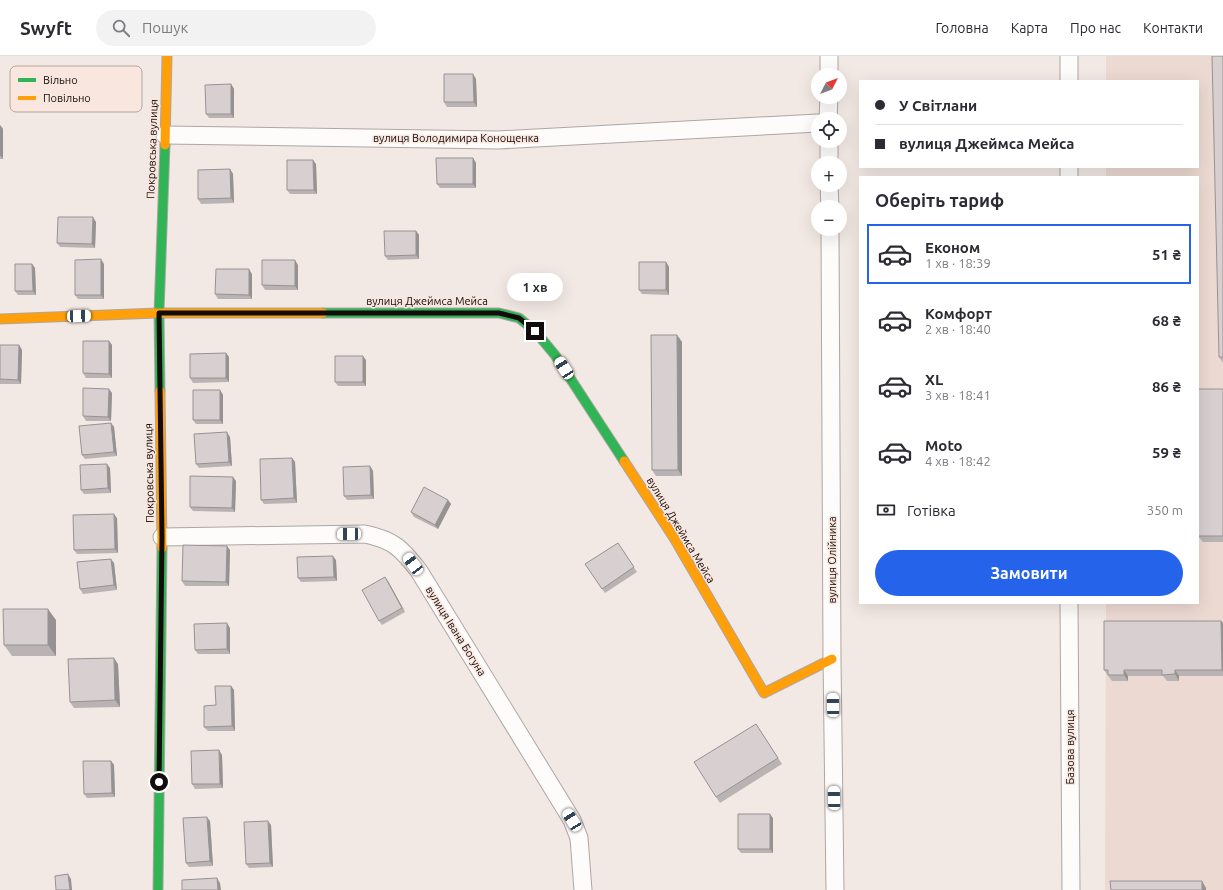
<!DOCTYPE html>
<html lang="uk">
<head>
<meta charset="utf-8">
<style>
	:root { --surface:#fff; --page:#f2f2f3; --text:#2b2b33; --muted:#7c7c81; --line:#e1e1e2; --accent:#2563eb }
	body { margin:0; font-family:Ubuntu,sans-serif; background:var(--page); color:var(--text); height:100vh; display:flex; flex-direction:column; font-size:15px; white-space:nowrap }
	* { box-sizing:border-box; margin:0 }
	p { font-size:13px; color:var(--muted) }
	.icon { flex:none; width:22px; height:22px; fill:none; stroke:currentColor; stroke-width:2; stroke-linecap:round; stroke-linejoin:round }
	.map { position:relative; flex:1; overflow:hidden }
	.panel { position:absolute; left:859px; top:120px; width:340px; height:428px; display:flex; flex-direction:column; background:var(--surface); border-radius:0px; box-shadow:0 4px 16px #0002 }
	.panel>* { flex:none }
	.guide { position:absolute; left:859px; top:24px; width:340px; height:88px; border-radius:0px; box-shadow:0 4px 16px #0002; display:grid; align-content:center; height:88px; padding:0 16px; background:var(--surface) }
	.needle { width:26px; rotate:48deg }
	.tools { position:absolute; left:811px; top:12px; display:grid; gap:8px }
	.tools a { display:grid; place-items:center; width:36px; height:36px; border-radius:50%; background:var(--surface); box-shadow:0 4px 16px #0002; font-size:20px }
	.end { position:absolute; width:18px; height:18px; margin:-9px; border:5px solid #120c0a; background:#fff; box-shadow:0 0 0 2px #fff }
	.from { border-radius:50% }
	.bubble { position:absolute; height:28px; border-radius:14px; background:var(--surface); box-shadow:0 4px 16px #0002; font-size:13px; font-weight:600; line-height:28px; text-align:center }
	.car { position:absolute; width:12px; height:24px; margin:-12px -6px; border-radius:5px; box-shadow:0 0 3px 1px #0007; background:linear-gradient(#fff 24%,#345 0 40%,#fff 0 76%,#345 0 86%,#fff 0) }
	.guide b { display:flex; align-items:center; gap:14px; height:38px; font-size:15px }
	.guide b+b { border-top:1px solid var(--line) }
	.guide i { width:10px; height:10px; background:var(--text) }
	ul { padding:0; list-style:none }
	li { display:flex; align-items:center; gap:12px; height:60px; margin:0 8px 6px; padding:0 8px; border:2px solid transparent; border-radius:0px }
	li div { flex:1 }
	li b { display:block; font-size:15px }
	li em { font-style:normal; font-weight:600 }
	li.selected { border-color:var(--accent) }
	li>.icon { width:36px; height:36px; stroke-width:1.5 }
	h2 { padding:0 16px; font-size:18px; line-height:48px }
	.pay { display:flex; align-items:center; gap:10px; height:44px; padding:0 16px; font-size:15px }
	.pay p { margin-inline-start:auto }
	.button { display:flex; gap:8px; margin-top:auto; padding:8px 16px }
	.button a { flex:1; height:46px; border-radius:24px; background:var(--accent); color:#fff; font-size:16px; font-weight:600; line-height:46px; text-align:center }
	header { display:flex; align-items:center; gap:24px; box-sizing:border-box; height:56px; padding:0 20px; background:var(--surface); border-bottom:1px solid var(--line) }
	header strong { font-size:19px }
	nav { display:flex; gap:22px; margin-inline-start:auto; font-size:14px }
	.search { width:280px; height:36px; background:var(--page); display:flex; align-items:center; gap:10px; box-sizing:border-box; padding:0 14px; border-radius:22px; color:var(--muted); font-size:15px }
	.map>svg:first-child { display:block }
	.built { fill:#ecd9d2 }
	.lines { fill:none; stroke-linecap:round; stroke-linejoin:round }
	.street-casing { stroke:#aea6a3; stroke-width:19 }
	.fast-casing { stroke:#aea6a3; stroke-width:11 }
	.slow-casing { stroke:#aea6a3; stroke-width:11 }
	.street { stroke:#fdfcfb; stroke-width:17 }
	.fast { stroke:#30b455; stroke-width:9 }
	.slow { stroke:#ff9f0a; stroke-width:9 }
	.wall { fill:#bab3b3 }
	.shaded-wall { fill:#979292 }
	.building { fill:#d8d0d0; stroke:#979292 }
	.route { stroke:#120c0a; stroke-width:5 }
	.labels { text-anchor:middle; stroke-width:3; stroke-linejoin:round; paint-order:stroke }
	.street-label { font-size:11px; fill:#120c0a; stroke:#f9e6de }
	.key { fill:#f9e6de; stroke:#b4a59e; stroke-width:1 }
	.key-label { font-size:11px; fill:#120c0a }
</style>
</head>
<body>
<header>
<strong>Swyft</strong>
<div class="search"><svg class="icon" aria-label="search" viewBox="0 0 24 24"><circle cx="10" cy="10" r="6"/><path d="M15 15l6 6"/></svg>Пошук</div>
<nav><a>Головна</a><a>Карта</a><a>Про нас</a><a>Контакти</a></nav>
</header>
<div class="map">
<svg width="1223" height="834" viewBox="0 0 1223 834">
	<rect width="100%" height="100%" fill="#f3e9e4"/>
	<path class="built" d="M1106 0H1223V834H1105L1106 547H1198V121H1106V111H1198V25H1106Z"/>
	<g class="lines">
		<defs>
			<path id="street" d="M829 19V0
				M1069 25V0
				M828 63 829 41
				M165 79 498 84 818 67
				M829 85V107
				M1069 121V111
				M829 129 830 151
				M830 173 832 603 835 834
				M162 481 365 478C394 484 402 493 419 515L572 764 579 782 583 834
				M1069 547 1071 834"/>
			<path id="fast" d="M323 257H499L519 262 535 275 555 299 624 405
				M160 335 159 257 165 89
				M158 834 162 492"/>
			<path id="slow" d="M165 89 167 0
				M0 263 159 257H323
				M160 335 162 492
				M624 405 674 482 764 637 832 603"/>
		</defs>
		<use href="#street" class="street-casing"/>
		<use href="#fast" class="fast-casing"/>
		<use href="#slow" class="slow-casing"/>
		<use href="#street" class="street"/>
		<use href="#fast" class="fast"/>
		<use href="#slow" class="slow"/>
	</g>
	<path class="wall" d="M1223 0V307L1219 301Z
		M473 18 476 23 477 51H447L444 46Z
		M103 21 106 25V50L75 51 72 47Z
		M231 28 234 33V62H209L206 58Z
		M0 69 3 73V103H0Z
		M473 102 476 107V132H440L437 128Z
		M316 108 317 138H290L287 134Z
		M230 113 233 118 234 147 201 148 198 143Z
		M96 166 95 192 60 191 57 187Z
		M416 175 419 179V203L388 204 385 200Z
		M666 206 669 211V239L642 238 639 234Z
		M32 208 35 212 36 239H18L15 235Z
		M104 208V243H78L75 239Z
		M298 209V234H265L262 229Z
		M252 218V243H218L215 238Z
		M677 279 682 286V420H656L652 414Z
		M109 285 112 289V322H86L83 317Z
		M0 289H19L22 294 21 328H0Z
		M226 297 229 301V326L193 327 190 322Z
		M366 304V330H338L335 326Z
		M1223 333V486H1203L1198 480Z
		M220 334 223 339V368H196L193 364Z
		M112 337 111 365H86L83 360Z
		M111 367 114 371 117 400 85 403 82 399Z
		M230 381 232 410 199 412 196 408Z
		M292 402 295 406 297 447 264 448 261 444Z
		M370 410 373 415 374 443 347 444 344 440Z
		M110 412 111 437 84 438 81 434Z
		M236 425 235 456 193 455 190 451Z
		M448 444 451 448 438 473 414 461 411 456Z
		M117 462 118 497 77 498 74 494Z
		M618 487 637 516 605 537 585 508Z
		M230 494 229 530H185L182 525Z
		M336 504 337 525 301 526 298 522Z
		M114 507 117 534 83 538 80 533Z
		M388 525 405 556 382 569 379 565Z
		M56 564V600H12L4 589Z
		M1221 565 1223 567V620H1179V625H1167L1163 620H1128V625H1112L1104 614Z
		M230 572V598H198L195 594Z
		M118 608 120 651 74 652 70 646Z
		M231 630 234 634 235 675H208L204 671 216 649Z
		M756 668 782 708 720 747 716 741Z
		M222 699 223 732 195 733 192 728Z
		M111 705 114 709 115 741 87 742 84 738Z
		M773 762V797H741L738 793Z
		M210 765 213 810 189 811 186 807Z
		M271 769 273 811 249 812 246 808Z"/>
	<path class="shaded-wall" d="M473 18 476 23 477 51 474 46Z
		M103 21 106 25V50L103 46Z
		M231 28 234 33V62L231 58Z
		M0 69 3 73V103L0 99Z
		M473 102 476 107V132L473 128Z
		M313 104 316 108 317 138 314 134Z
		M230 113 233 118 234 147 231 142Z
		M93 161 96 166 95 192 92 188Z
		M416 175 419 179V203L416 199Z
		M101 203 104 208V243L101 239Z
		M295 204 298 209V234L295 230Z
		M666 206 669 211V239L666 234Z
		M32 208 35 212 36 239 33 235Z
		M249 213 252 218V243L249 239Z
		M677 279 682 286V420L678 414Z
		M109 285 112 289V322L109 318Z
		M19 289 22 294 21 328 18 324Z
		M226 297 229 301V326L226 322Z
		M363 300 366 304V330L363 326Z
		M109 333 112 337 111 365 108 361Z
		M220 334 223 339V368L220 364Z
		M111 367 114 371 117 400 114 396Z
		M227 376 230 381 232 410 229 406Z
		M292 402 295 406 297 447 294 442Z
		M107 408 110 412 111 437 108 432Z
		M370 410 373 415 374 443 371 439Z
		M233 421 236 425 235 456 232 452Z
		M448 444 451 448 438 473 435 469Z
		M114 458 117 462 118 497 115 493Z
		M227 490 230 494 229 530 226 526Z
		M333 500 336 504 337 525 334 521Z
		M111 503 114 507 117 534 114 529Z
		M385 521 388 525 405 556 402 552Z
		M48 553 56 564V600L48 589Z
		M1221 565 1223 567V616L1222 614Z
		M227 567 230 572V598L227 593Z
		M114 602 118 608 120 651 115 644Z
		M1124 614 1128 620V625L1124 619Z
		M1175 614 1179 620V625L1175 618Z
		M231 630 234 634 235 675 232 670Z
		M219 694 222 699 223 732 220 728Z
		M111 705 114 709 115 741 112 737Z
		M770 758 773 762V797L770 793Z
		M207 761 210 765 213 810 210 805Z
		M268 765 271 769 273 811 270 807Z
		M68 818 71 823 72 834H70Z
		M217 822 220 827 221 834H218Z
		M1202 825 1206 832V834H1202Z"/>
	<path class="building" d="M1212 0H1223V301H1219Z
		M444 18H473L474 46H444Z
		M231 28V58H206L205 29Z
		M436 102H473V128H437Z
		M287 104H313L314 134H287Z
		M230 113 231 142 198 143V114Z
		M58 161H93L92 188 57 187Z
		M384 175H416V199L385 200Z
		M101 203V239H75V204Z
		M262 204H295V230L262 229Z
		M639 206H666V234H639Z
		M15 208H32L33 235H15Z
		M216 213H249V239L215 238Z
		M651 279H677L678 414H652Z
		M83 285H109V318L83 317Z
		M0 289H19L18 324 0 323Z
		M226 297V322H190V298Z
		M335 300H363V326H335Z
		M83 332 109 333 108 361 83 360Z
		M1198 333H1223V480H1198Z
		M193 334H220V364H193Z
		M111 367 114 396 82 399 79 370Z
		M227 376 229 406 196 408 194 378Z
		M292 402 294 442 261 444 260 403Z
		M107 408 108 432 81 434 80 409Z
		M370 410 371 439 344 440 343 411Z
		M190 420 233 421 232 452 190 451Z
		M424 431 448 444 435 469 411 456Z
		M114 458 115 493 74 494 73 459Z
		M618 487 634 511 602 533 585 508Z
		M183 489 227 490 226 526 182 525Z
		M333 500 334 521 298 522 297 501Z
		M111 503 114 529 80 533 77 506Z
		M385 521 402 552 379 565 362 534Z
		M3 553H48V589H4Z
		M1104 565H1221L1222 614H1175V618L1162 619V614H1124V619H1108V614H1104Z
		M227 567V593L195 594 194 568Z
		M114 602 115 644 70 646 68 603Z
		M215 630H231L232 670 204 671V650L216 649Z
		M756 668 778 702 716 741 694 706Z
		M219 694 220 728H192L191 695Z
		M83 705H111L112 737 84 738Z
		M738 758H770V793H738Z
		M207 761 210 805 186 807 183 762Z
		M268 765 270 807 246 808 244 766Z
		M68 818 70 834H56L55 820Z
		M217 822 218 834H182V824Z
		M1110 825H1202V834H1111Z"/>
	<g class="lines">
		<path class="route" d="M159 726 162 481 159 257H499L519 262 535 275"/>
	</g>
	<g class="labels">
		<g class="street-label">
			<text x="456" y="86">вулиця Володимира Конощенка</text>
			<text transform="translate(152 93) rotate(-88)" y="4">Покровська вулиця</text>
			<text x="427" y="249">вулиця Джеймса Мейса</text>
			<text transform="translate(149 417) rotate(-91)" y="4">Покровська вулиця</text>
			<text transform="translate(681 474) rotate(59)" y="4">вулиця Джеймса Мейса</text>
			<text transform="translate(832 504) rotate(-90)" y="4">вулиця Олійника</text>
			<text transform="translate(456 575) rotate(58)" y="4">вулиця Івана Богуна</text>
			<text transform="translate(1070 691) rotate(-90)" y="4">Базова вулиця</text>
		</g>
	</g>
	<rect x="10" y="10" width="132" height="46" rx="6" class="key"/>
	<rect x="18" y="22" width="18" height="4" fill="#30b455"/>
	<rect x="18" y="40" width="18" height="4" fill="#ff9f0a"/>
	<g class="key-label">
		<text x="43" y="28">Вільно</text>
		<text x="43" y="46">Повільно</text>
	</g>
</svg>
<div class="tools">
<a><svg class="needle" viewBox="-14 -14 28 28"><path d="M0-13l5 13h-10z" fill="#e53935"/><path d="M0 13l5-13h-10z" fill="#7c7c81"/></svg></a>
<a><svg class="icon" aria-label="locate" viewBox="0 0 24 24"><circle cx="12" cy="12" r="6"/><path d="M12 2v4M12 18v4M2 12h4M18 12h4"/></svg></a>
<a>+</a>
<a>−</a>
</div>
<i class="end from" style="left:159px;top:726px"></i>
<i class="end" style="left:535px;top:275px"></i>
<div class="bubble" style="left:507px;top:217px;width:56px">1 хв</div>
<i class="car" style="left:79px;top:260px;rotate:88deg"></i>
<i class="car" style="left:564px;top:312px;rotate:327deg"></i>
<i class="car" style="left:349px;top:478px;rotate:269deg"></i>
<i class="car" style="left:413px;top:508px;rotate:323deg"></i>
<i class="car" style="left:833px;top:649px;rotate:359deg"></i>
<i class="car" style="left:834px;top:742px;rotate:359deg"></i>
<i class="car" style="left:572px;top:764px;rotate:328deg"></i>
<div class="guide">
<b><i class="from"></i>У Світлани</b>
<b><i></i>вулиця Джеймса Мейса</b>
</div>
<section class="panel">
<h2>Оберіть тариф</h2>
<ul>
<li class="selected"><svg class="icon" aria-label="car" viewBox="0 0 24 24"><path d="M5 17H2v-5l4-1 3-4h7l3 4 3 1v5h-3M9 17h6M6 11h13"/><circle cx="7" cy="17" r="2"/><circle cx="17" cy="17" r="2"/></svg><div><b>Економ</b><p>1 хв · 18:39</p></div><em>51 ₴</em></li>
<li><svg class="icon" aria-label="car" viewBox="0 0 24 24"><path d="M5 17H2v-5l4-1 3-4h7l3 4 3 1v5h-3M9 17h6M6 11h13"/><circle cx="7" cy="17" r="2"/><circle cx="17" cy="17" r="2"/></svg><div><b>Комфорт</b><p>2 хв · 18:40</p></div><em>68 ₴</em></li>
<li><svg class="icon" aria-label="car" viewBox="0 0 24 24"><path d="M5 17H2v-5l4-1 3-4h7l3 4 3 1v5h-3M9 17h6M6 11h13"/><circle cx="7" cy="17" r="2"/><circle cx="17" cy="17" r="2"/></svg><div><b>XL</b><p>3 хв · 18:41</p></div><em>86 ₴</em></li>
<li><svg class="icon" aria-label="car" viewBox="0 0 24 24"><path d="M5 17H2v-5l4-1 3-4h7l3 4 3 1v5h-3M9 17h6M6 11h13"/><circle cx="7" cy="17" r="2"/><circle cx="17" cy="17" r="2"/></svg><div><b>Moto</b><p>4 хв · 18:42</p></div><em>59 ₴</em></li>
</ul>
<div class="pay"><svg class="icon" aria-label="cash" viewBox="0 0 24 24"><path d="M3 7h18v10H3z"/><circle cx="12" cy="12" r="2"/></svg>Готівка<p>350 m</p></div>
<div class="button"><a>Замовити</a></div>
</section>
</div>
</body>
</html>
